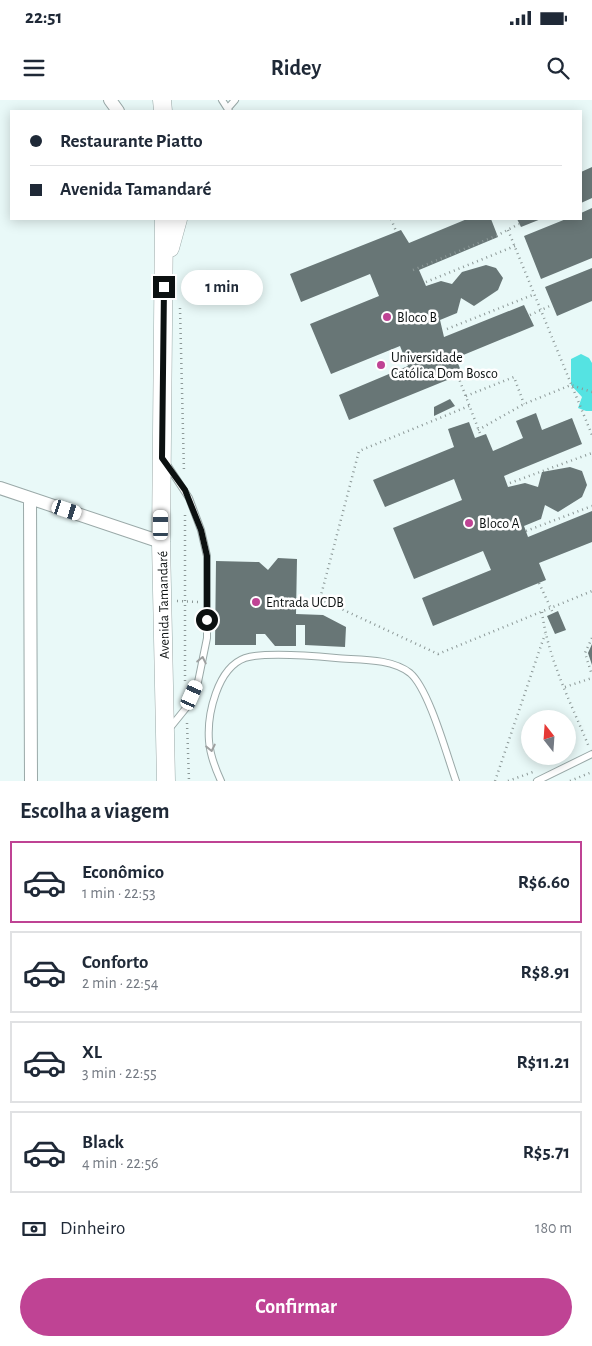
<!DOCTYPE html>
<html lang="pt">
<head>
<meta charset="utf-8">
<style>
	:root { --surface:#fff; --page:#f2f2f3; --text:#1f2937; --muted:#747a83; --line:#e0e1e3; --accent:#bf4394 }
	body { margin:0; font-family:"Alegreya Sans",sans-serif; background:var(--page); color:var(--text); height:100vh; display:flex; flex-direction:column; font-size:19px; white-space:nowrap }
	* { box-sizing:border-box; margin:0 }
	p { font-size:16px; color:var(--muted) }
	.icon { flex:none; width:28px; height:28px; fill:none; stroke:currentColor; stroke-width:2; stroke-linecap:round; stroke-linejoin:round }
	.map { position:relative; height:681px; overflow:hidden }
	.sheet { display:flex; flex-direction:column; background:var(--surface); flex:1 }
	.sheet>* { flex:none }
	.top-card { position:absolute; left:10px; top:10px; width:572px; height:110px; border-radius:0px; box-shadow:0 2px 12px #0003; display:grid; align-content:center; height:110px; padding:0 20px; background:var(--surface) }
	.needle { width:32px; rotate:343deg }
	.fabs { position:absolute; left:521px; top:610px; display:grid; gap:10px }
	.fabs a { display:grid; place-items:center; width:55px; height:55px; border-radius:50%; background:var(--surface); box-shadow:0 2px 12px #0003; font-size:25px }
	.end { position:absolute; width:22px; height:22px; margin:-11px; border:6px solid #0c1111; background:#fff; box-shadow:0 0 0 2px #fff }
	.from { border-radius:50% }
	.bubble { position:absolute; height:35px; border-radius:18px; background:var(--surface); box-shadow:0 2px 12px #0003; font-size:16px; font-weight:600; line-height:35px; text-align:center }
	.car { position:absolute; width:15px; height:30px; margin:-15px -8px; border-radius:6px; box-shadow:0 0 4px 1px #0007; background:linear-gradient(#fff 24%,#345 0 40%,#fff 0 76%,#345 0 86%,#fff 0) }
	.top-card b { display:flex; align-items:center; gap:18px; height:48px; font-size:19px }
	.top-card b+b { border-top:1px solid var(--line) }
	.top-card i { width:12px; height:12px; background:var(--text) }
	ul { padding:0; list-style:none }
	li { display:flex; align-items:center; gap:15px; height:82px; margin:0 10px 8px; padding:0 10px; border:2px solid var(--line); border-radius:0px }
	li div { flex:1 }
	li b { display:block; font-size:19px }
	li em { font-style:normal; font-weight:600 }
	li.selected { border-color:var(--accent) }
	li>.icon { width:45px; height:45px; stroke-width:1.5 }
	h2 { padding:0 20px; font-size:22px; line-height:60px }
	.pay { display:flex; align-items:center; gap:12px; height:55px; padding:0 20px; font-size:19px }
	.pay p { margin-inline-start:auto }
	.primary-button { display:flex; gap:10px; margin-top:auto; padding:10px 20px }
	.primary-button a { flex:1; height:58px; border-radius:30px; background:var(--accent); color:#fff; font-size:20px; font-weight:600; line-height:58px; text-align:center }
	.status { display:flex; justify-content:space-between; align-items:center; height:35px; padding:0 25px; background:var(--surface); direction:ltr }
	.status svg { height:14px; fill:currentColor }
	header { display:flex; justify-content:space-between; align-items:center; height:65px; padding:0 20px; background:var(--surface); font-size:22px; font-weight:600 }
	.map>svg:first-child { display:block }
	.green { fill:#55e3e2 }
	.building { fill:#687676 }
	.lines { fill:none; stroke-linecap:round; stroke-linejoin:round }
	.lane-casing { stroke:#9aa9a8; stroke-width:8 }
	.street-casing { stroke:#9aa9a8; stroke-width:14 }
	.secondary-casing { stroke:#9aa9a8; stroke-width:19 }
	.path { stroke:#8c9897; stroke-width:2.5; stroke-dasharray:1 4; stroke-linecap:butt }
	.lane { stroke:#fff; stroke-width:6 }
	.street { stroke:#fff; stroke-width:12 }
	.secondary { stroke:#fff; stroke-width:18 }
	.oneway { stroke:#9ea0a0 }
	.route { stroke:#0c1111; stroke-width:6 }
	.poi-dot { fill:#bf4394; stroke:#fff; stroke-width:2 }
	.labels { text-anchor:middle; stroke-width:5; stroke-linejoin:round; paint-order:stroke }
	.poi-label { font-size:14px; fill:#0c1111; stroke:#fff; text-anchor:start }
	.street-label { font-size:14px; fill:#0c1111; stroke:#fff }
</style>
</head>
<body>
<div class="status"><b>22:51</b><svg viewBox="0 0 49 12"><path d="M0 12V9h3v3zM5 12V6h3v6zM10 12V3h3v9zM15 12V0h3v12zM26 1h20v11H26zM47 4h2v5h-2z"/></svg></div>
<header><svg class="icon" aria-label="menu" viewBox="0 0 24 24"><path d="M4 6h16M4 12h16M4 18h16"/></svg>Ridey<svg class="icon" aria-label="search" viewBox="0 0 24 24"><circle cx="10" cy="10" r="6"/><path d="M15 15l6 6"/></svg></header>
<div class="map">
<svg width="592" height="681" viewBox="0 0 592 681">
	<rect width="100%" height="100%" fill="#e9f9f8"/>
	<path class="green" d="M581 254 589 258 592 263V311H586L578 308 582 297 571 285V259Z"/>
	<path class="building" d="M592 67V98L581 103V72Z
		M592 108V158L541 179 524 136 566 119H581V113Z
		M467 119H491L498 137 419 170 426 186 441 181 452 184 462 172 486 165 496 168 503 178 498 190 474 206 461 198 457 213 440 220 444 237 524 205 534 226 456 258 462 274 349 320 339 295 408 266 400 246 331 274 310 224 379 196 370 174 301 202 290 174 401 130 409 143Z
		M517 119H541L521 127Z
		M592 168V201L557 216 545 187Z
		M450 299 455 306 434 316V307Z
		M536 313 542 330 572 318 582 344 504 376 508 387 525 383 538 387 542 372 570 367 582 371 587 385 582 397 558 412 545 405 541 419 524 426 528 437 592 411V442L539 463 546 480 433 526 422 498 491 470 483 451 414 479 393 428 462 400 454 379 385 407 373 380 454 347 448 329 469 322 475 338 486 334 493 351 523 338 516 321Z
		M278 458 297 459 296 514 323 515 346 527 345 547 305 545V525H296V546H275L265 534H256V545H215L216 461 259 462 268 470Z
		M558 511 566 530 555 534 547 516Z
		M592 544V565L588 553Z"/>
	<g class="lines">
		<defs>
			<path id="lane" d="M222 0 229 11
				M228 8 235 0
				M166 363 189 398 201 430 207 456V538L198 582 186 608 169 629
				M221 681C215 668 210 655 209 641 207 615 217 568 245 558 264 552 315 556 336 558 359 560 391 558 410 573 429 589 447 656 456 681
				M537 681 592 654"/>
			<path id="street" d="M110 0 118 11
				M0 388 161 442
				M30 398 31 681"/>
			<path id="secondary" d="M162 0 163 11
				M164 119 161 442 166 681
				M170 148 178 119"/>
		</defs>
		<use href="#lane" class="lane-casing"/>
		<use href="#street" class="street-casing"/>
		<use href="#secondary" class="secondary-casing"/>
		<path class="path" d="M391 119 396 131
			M508 130 592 335
			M413 170 498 135 519 124
			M426 182 515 146
			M180 208 184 372
			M530 215 552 205
			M447 229 535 194
			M458 276 481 336
			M466 296 514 277 524 304
			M478 330 524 304 571 285 592 292
			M510 383 592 353
			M185 415V585
			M526 431 592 406
			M539 483 553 513
			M320 499 438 554 592 491
			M177 501 199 502
			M296 501 320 499 359 351 469 306
			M542 512C548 559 571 603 589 647
			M592 538 585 553 592 575
			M565 587 592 578
			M187 623 189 681
			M495 681 545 534
			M508 681 533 672
			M570 681 592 672"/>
		<use href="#lane" class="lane"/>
		<use href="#street" class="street"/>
		<use href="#secondary" class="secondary"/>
	</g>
	<defs><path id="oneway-chevron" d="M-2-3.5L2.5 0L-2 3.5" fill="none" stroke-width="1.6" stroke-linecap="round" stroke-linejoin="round" transform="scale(1.25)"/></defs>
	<g class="oneway">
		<use href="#oneway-chevron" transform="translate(202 560) rotate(-78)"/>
		<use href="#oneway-chevron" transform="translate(211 648) rotate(78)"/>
	</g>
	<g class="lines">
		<path class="route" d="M164 187 162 358 185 390 201 430 207 456V520"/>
	</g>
	<g class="poi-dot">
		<circle cx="387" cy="217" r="5"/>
		<circle cx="381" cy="265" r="5"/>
		<circle cx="469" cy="423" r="5"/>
		<circle cx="256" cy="502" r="5"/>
	</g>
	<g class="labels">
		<g class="poi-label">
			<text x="397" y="222">Bloco B</text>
			<text x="391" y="262">Universidade<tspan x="391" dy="16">Católica Dom Bosco</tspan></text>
			<text x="479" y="428">Bloco A</text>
			<text x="266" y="507">Entrada UCDB</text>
		</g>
		<g class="street-label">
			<text transform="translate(163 505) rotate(-91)" y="5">Avenida Tamandaré</text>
		</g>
	</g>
</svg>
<div class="fabs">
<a><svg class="needle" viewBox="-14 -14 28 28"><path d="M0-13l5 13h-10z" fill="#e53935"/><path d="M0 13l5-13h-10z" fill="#747a83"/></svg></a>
</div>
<i class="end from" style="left:207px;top:520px"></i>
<i class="end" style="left:164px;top:187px"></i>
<div class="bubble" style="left:181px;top:170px;width:82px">1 min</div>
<i class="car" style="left:67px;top:410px;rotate:108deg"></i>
<i class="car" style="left:161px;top:425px;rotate:0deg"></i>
<i class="car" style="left:192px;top:595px;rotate:24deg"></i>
<div class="top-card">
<b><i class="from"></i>Restaurante Piatto</b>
<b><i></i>Avenida Tamandaré</b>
</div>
</div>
<section class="sheet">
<h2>Escolha a viagem</h2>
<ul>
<li class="selected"><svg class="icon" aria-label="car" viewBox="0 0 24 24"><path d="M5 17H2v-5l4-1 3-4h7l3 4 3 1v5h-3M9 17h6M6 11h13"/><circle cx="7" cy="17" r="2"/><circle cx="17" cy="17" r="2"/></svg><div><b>Econômico</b><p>1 min · 22:53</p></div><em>R$6.60</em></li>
<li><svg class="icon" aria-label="car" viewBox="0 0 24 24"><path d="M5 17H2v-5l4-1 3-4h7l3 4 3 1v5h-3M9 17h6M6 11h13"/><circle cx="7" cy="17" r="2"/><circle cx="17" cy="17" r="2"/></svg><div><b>Conforto</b><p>2 min · 22:54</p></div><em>R$8.91</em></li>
<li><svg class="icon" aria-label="car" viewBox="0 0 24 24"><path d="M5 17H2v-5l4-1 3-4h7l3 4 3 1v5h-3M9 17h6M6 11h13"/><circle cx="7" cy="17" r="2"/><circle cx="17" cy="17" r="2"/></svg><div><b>XL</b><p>3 min · 22:55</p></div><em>R$11.21</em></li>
<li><svg class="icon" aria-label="car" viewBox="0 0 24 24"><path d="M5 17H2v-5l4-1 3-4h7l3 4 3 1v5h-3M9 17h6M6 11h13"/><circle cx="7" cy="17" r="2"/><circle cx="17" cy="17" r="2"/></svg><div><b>Black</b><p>4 min · 22:56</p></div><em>R$5.71</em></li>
</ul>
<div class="pay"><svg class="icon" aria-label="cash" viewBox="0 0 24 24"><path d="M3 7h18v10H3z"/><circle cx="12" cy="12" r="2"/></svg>Dinheiro<p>180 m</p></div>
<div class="primary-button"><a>Confirmar</a></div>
</section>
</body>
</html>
